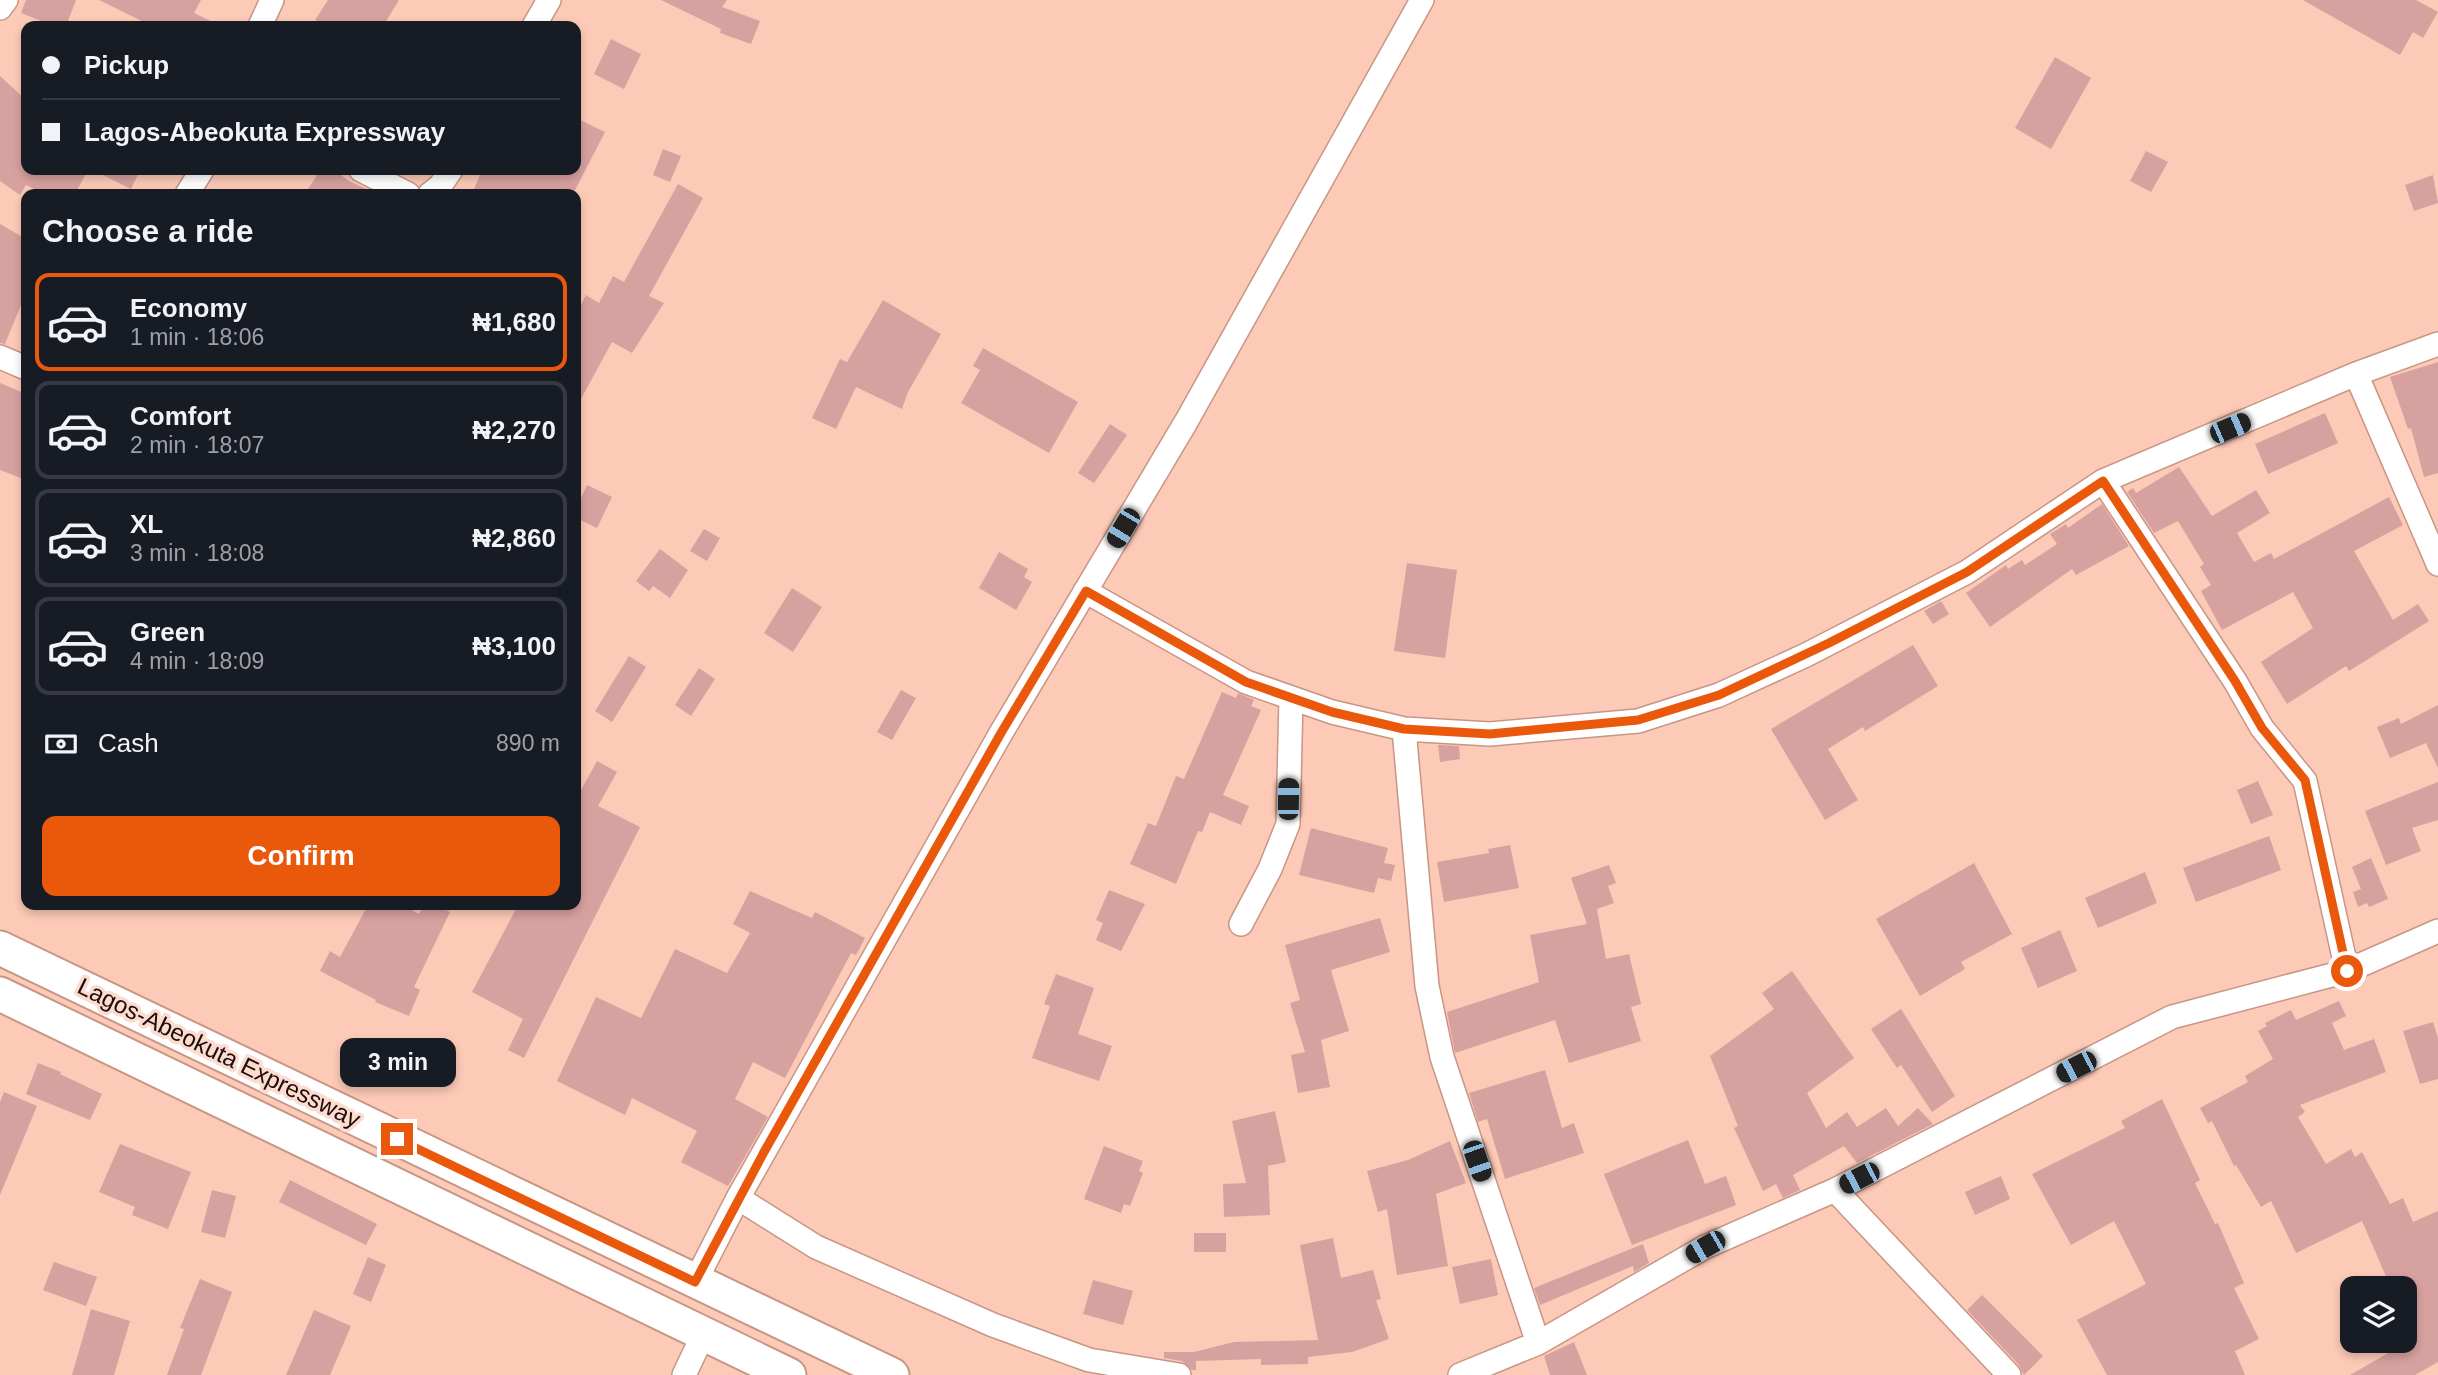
<!DOCTYPE html>
<html lang="en">
<head>
<meta charset="utf-8">
<style>
	:root { --surface:#171b24; --page:#242831; --text:#f1f3f6; --muted:#9ea1a6; --line:#363941; --accent:#ea580c }
	body { margin:0; font-family:Arial,sans-serif; background:var(--page); color:var(--text); height:100vh; display:flex; flex-direction:column; font-size:26px; white-space:nowrap }
	* { box-sizing:border-box; margin:0 }
	p { font-size:23px; color:var(--muted) }
	.icon { flex:none; width:38px; height:38px; fill:none; stroke:currentColor; stroke-width:2; stroke-linecap:round; stroke-linejoin:round }
	.map { position:relative; flex:1; overflow:hidden }
	.side { position:absolute; left:21px; top:189px; width:560px; height:721px; display:flex; flex-direction:column; background:var(--surface); border-radius:14px; box-shadow:0 4px 10px #0003 }
	.side>* { flex:none }
	.hud { position:absolute; left:21px; top:21px; width:560px; height:154px; border-radius:14px; box-shadow:0 4px 10px #0003; display:grid; align-content:center; height:154px; padding:0 21px; background:var(--surface) }
	.fabs { position:absolute; left:2340px; top:1276px; display:grid; gap:14px }
	.fabs a { display:grid; place-items:center; width:77px; height:77px; border-radius:14px; background:var(--surface); box-shadow:0 4px 10px #0003; font-size:35px }
	.end { position:absolute; width:32px; height:32px; margin:-16px; border:9px solid #ea580c; background:#fff; box-shadow:0 0 0 4px #fff }
	.from { border-radius:50% }
	.bubble { position:absolute; height:49px; border-radius:14px; background:var(--surface); box-shadow:0 4px 10px #0003; font-size:23px; font-weight:800; line-height:49px; text-align:center }
	.car { position:absolute; width:21px; height:42px; margin:-21px -10px; border-radius:9px; box-shadow:0 0 5px 2px #0007; background:linear-gradient(#222 24%,#8ab4d8 0 40%,#222 0 76%,#8ab4d8 0 86%,#222 0) }
	.hud b { display:flex; align-items:center; gap:24px; height:66px; font-size:26px }
	.hud b+b { border-top:2px solid var(--line) }
	.hud i { width:18px; height:18px; background:var(--text) }
	ul { padding:0; list-style:none }
	li { display:flex; align-items:center; gap:21px; height:98px; margin:0 14px 10px; padding:0 7px; border:4px solid var(--line); border-radius:14px }
	li div { flex:1 }
	li b { display:block; font-size:26px }
	li em { font-style:normal; font-weight:800 }
	li.selected { border-color:var(--accent) }
	li>.icon { width:63px; height:63px; stroke-width:1.5 }
	h2 { padding:0 21px; font-size:32px; line-height:84px }
	.pay { display:flex; align-items:center; gap:18px; height:77px; padding:0 21px; font-size:26px }
	.pay p { margin-inline-start:auto }
	.cta { display:flex; gap:14px; margin-top:auto; padding:14px 21px }
	.cta a { flex:1; height:80px; border-radius:14px; background:var(--accent); color:#fff; font-size:28px; font-weight:800; line-height:80px; text-align:center }
	.map>svg:first-child { display:block }
	.building { fill:#d7a19f }
	.lines { fill:none; stroke-linecap:round; stroke-linejoin:round }
	.minor-casing { stroke:#c79684; stroke-width:26 }
	.highway-casing { stroke:#c79684; stroke-width:37 }
	.minor { stroke:#fff; stroke-width:23 }
	.highway { stroke:#fff; stroke-width:33 }
	.route { stroke:#ea580c; stroke-width:9 }
	.labels { text-anchor:middle; stroke-width:7; stroke-linejoin:round; paint-order:stroke }
	.street-label { font-size:24px; fill:#1e0d07; stroke:#fcdcd1 }
</style>
</head>
<body>
<div class="map">
<svg width="2438" height="1375" viewBox="0 0 2438 1375">
	<rect width="100%" height="100%" fill="#fdcab7"/>
	<path class="building" d="M26 0H76L66 26H54L21 13Z
		M99 0H201L194 13 221 26H152Z
		M328 0H399L383 26H325L315 20Z
		M661 0H727L722 7 760 21 751 44 720 33 721 29Z
		M2303 0H2416L2438 12 2423 38 2413 32 2400 55Z
		M611 39 641 54 624 89 594 74Z
		M2055 57 2091 78 2051 149 2015 128Z
		M0 76 26 100V170H88L75 194H45L26 185 20 195 0 181Z
		M576 118 605 132 573 194H472L482 170H576Z
		M663 149 681 156 670 182 653 175Z
		M2146 151 2168 162 2151 192 2130 181Z
		M93 170H140L131 189Z
		M320 170H334L349 181 377 194H305Z
		M2433 175 2438 203 2414 211 2405 185Z
		M678 184 703 198 649 296 664 303 632 353 612 342 576 408V314L586 295 599 303 613 276 624 282Z
		M0 224 26 239V293L5 344 0 343Z
		M883 300 941 334 908 392 902 409 856 387 836 429 812 418 840 359 847 362Z
		M983 348 1078 402 1049 453 961 403 980 370 973 366Z
		M2438 362V473L2424 477 2411 428 2408 429 2390 377Z
		M0 383 26 394V480L0 470Z
		M2325 413 2338 443 2268 474 2255 444Z
		M1110 424 1127 435 1094 483 1078 473Z
		M2179 467 2212 516 2256 490 2270 513 2237 533 2254 562 2271 553 2274 559 2389 497 2403 525 2354 551 2393 620 2418 604 2429 621 2349 671 2346 666 2287 704 2261 662 2313 628 2293 592 2222 630 2201 591 2211 585 2200 567 2204 564 2178 521 2154 533 2127 492 2133 488 2136 493Z
		M587 485 612 497 597 528 576 518V509Z
		M2102 504 2129 546 2076 575 2072 569 1990 627 1966 593 2006 565 2008 569 2022 560 2025 565 2057 544 2050 534 2066 524 2068 528Z
		M704 529 720 538 707 561 690 551Z
		M660 549 688 570 670 598 653 586 649 591 636 581Z
		M999 552 1028 569 1024 577 1032 582 1016 610 979 588Z
		M1407 563 1457 570 1445 658 1394 651Z
		M792 588 822 607 793 652 764 633Z
		M1941 601 1949 614 1933 624 1924 611Z
		M1913 645 1938 686 1865 731 1863 727 1828 749 1858 800 1825 820 1771 729Z
		M629 656 646 667 612 722 595 711Z
		M699 668 715 679 691 716 675 705Z
		M901 690 916 698 892 740 877 732Z
		M1222 692 1236 698 1238 693 1254 700 1251 706 1261 710 1223 795 1249 806 1241 825 1210 812 1202 832 1198 831 1176 884 1130 864 1148 823 1156 826 1176 776 1184 779Z
		M2438 705V768L2426 743 2390 758 2377 727 2399 718 2401 724Z
		M1438 745 1459 746 1460 759 1440 762Z
		M597 761 617 772 598 806 640 827 524 1058 508 1050 523 1019 472 992 518 905H576V799Z
		M2258 781 2273 815 2251 824 2237 790Z
		M2438 782V820L2412 828 2421 851 2386 865 2365 811Z
		M1311 828 1388 848 1384 863 1395 865 1391 881 1378 878 1374 893 1299 875Z
		M2269 836 2281 870 2196 902 2183 868Z
		M1510 845 1519 888 1444 902 1437 862 1489 853 1488 849Z
		M2371 858 2388 899 2369 907 2367 903 2358 907 2353 892 2361 889 2352 867Z
		M1974 863 2012 934 1961 962 1965 969 1920 996 1876 919Z
		M1609 865 1616 883 1608 886 1614 903 1597 909 1606 959 1629 954 1641 1004 1631 1007 1641 1041 1569 1063 1555 1020 1455 1053 1447 1012 1539 982 1530 935 1587 924 1571 878Z
		M2145 872 2157 903 2098 928 2085 898Z
		M1109 890 1145 904 1121 951 1096 940 1103 923 1096 920Z
		M750 891 812 918 815 912 865 938 856 955 851 953 785 1078 753 1062 735 1099 768 1117 728 1186 681 1162 697 1131 632 1098 625 1115 557 1081 596 997 641 1018 675 949 727 973 750 933 733 924Z
		M368 905H402L419 914 424 905H436L450 912 414 987 420 990 409 1016 375 1002 376 1000 320 971 330 951 340 957Z
		M1380 918 1390 952 1331 970 1349 1031 1321 1040 1330 1087 1298 1093 1291 1055 1305 1052 1290 1003 1300 1000 1285 945Z
		M2060 930 2077 971 2038 988 2021 948Z
		M1792 971 1854 1058 1807 1093 1826 1128 1847 1112 1857 1127 1886 1108 1898 1126 1918 1108 1933 1124 1857 1163 1844 1146 1793 1175 1800 1190 1783 1198 1776 1184 1763 1191 1734 1128 1738 1126 1710 1056 1774 1009 1762 993Z
		M1056 974 1094 988 1078 1034 1112 1046 1099 1081 1032 1058 1050 1006 1044 1004Z
		M2339 1001 2346 1016 2332 1023 2344 1050 2374 1039 2386 1072 2300 1105 2305 1112 2298 1117 2326 1164 2351 1149 2355 1157 2362 1152 2390 1204 2403 1198 2413 1222 2438 1211V1362L2415 1375H2350L2404 1344V1288H2391L2362 1221 2296 1253 2271 1201 2261 1207 2236 1165 2234 1166 2212 1121 2208 1123 2200 1108 2248 1082 2245 1076 2273 1059 2258 1031 2267 1026 2265 1023 2291 1010 2296 1020Z
		M1901 1009 1955 1096 1932 1112 1901 1065 1897 1068 1871 1029Z
		M2433 1022 2438 1038V1079L2420 1084 2403 1031Z
		M38 1063 61 1072 60 1074 102 1094 90 1120 26 1094Z
		M1545 1070 1562 1128 1574 1123 1584 1153 1505 1179 1487 1119 1478 1122 1469 1093Z
		M4 1092 37 1106 0 1195V1102Z
		M2162 1099 2200 1180 2195 1183 2215 1224 2218 1223 2244 1283 2234 1288 2259 1339 2235 1351 2245 1375H2107L2077 1320 2146 1284 2114 1221 2071 1245 2032 1174 2125 1128 2121 1121Z
		M1275 1111 1286 1162 1268 1166 1270 1215 1224 1217 1223 1184 1246 1183 1232 1121Z
		M1688 1140 1705 1184 1726 1176 1736 1205 1632 1245 1604 1174Z
		M1450 1141 1466 1183 1436 1194 1448 1266 1397 1275 1387 1209 1378 1212 1367 1171 1408 1160Z
		M120 1144 191 1172 168 1229 132 1215 135 1207 99 1192Z
		M1104 1146 1143 1161 1139 1171 1143 1173 1130 1206 1124 1204 1121 1213 1084 1199Z
		M2001 1176 2010 1199 1975 1215 1965 1192Z
		M290 1180 377 1224 366 1245 279 1202Z
		M212 1190 236 1196 225 1238 201 1232Z
		M1194 1233H1226V1252H1194Z
		M1333 1238 1341 1278 1373 1270 1381 1299 1376 1300 1389 1339 1352 1352 1308 1357V1364L1261 1365V1359L1196 1361V1370H1192L1182 1361 1164 1358V1352H1194L1234 1342 1318 1340 1300 1245Z
		M1643 1244 1649 1263 1634 1272 1633 1266 1540 1305 1534 1288Z
		M368 1257 386 1265 371 1302 353 1294Z
		M1491 1259 1498 1295 1460 1304 1452 1267Z
		M54 1262 97 1277 86 1306 43 1290Z
		M200 1279 232 1292 201 1375H167L184 1329 180 1328Z
		M1093 1280 1133 1291 1123 1325 1083 1314Z
		M1982 1295 2043 1356 2024 1375 2019 1365 1967 1310Z
		M91 1309 130 1321 114 1375H72Z
		M314 1310 351 1326 330 1375H286Z
		M1574 1342 1587 1375H1550L1544 1356Z"/>
	<g class="lines">
		<defs>
			<path id="minor" d="M0 8 6 0
				M260 26 272 0
				M534 26 549 0
				M361 170 408 194
				M187 194 202 170
				M430 194 440 186 451 170
				M0 357 26 368
				M2356 374 2438 564
				M2103 481 2235 681 2262 728 2305 781 2347 971
				M1085 591 1246 682 1332 712 1404 729 1490 734 1638 721 1719 695 1806 655 1967 572 2103 481 2356 374 2438 344
				M1404 729 1427 986 1442 1057 1538 1343
				M1241 924 1270 869 1288 824 1291 698
				M1835 1190 2009 1375
				M738 1198 816 1247 993 1325 1089 1360 1179 1375
				M695 1282 738 1198 1001 733 1186 422 1422 0
				M684 1375 703 1335
				M1460 1375 1538 1343 1705 1247 1835 1190 2172 1017 2347 971 2438 931"/>
			<path id="highway" d="M0 948 892 1375
				M0 994 789 1375"/>
		</defs>
		<use href="#minor" class="minor-casing"/>
		<use href="#highway" class="highway-casing"/>
		<use href="#minor" class="minor"/>
		<use href="#highway" class="highway"/>
	</g>
	<g class="lines">
		<path class="route" d="M397 1139 695 1282 764 1152 1001 733 1086 591 1246 682 1332 712 1404 729 1490 734 1638 720 1719 695 1829 643 1967 572 2103 481 2235 681 2262 728 2305 780 2347 971"/>
	</g>
	<g class="labels">
		<g class="street-label">
			<text transform="translate(219 1053) rotate(26)" y="8">Lagos-Abeokuta Expressway</text>
		</g>
	</g>
</svg>
<div class="fabs">
<a><svg class="icon" aria-label="layers" viewBox="0 0 24 24"><path d="M12 4l9 5-9 5-9-5zM3 14l9 5 9-5"/></svg></a>
</div>
<i class="end from" style="left:2347px;top:971px"></i>
<i class="end" style="left:397px;top:1139px"></i>
<div class="bubble" style="left:340px;top:1038px;width:116px">3 min</div>
<i class="car" style="left:2230px;top:428px;rotate:67deg"></i>
<i class="car" style="left:1123px;top:528px;rotate:211deg"></i>
<i class="car" style="left:1288px;top:799px;rotate:1deg"></i>
<i class="car" style="left:2076px;top:1067px;rotate:243deg"></i>
<i class="car" style="left:1477px;top:1161px;rotate:161deg"></i>
<i class="car" style="left:1859px;top:1178px;rotate:243deg"></i>
<i class="car" style="left:1705px;top:1247px;rotate:240deg"></i>
<div class="hud">
<b><i class="from"></i>Pickup</b>
<b><i></i>Lagos-Abeokuta Expressway</b>
</div>
<section class="side">
<h2>Choose a ride</h2>
<ul>
<li class="selected"><svg class="icon" aria-label="car" viewBox="0 0 24 24"><path d="M5 17H2v-5l4-1 3-4h7l3 4 3 1v5h-3M9 17h6M6 11h13"/><circle cx="7" cy="17" r="2"/><circle cx="17" cy="17" r="2"/></svg><div><b>Economy</b><p>1 min · 18:06</p></div><em>₦1,680</em></li>
<li><svg class="icon" aria-label="car" viewBox="0 0 24 24"><path d="M5 17H2v-5l4-1 3-4h7l3 4 3 1v5h-3M9 17h6M6 11h13"/><circle cx="7" cy="17" r="2"/><circle cx="17" cy="17" r="2"/></svg><div><b>Comfort</b><p>2 min · 18:07</p></div><em>₦2,270</em></li>
<li><svg class="icon" aria-label="car" viewBox="0 0 24 24"><path d="M5 17H2v-5l4-1 3-4h7l3 4 3 1v5h-3M9 17h6M6 11h13"/><circle cx="7" cy="17" r="2"/><circle cx="17" cy="17" r="2"/></svg><div><b>XL</b><p>3 min · 18:08</p></div><em>₦2,860</em></li>
<li><svg class="icon" aria-label="car" viewBox="0 0 24 24"><path d="M5 17H2v-5l4-1 3-4h7l3 4 3 1v5h-3M9 17h6M6 11h13"/><circle cx="7" cy="17" r="2"/><circle cx="17" cy="17" r="2"/></svg><div><b>Green</b><p>4 min · 18:09</p></div><em>₦3,100</em></li>
</ul>
<div class="pay"><svg class="icon" aria-label="cash" viewBox="0 0 24 24"><path d="M3 7h18v10H3z"/><circle cx="12" cy="12" r="2"/></svg>Cash<p>890 m</p></div>
<div class="cta"><a>Confirm</a></div>
</section>
</div>
</body>
</html>
